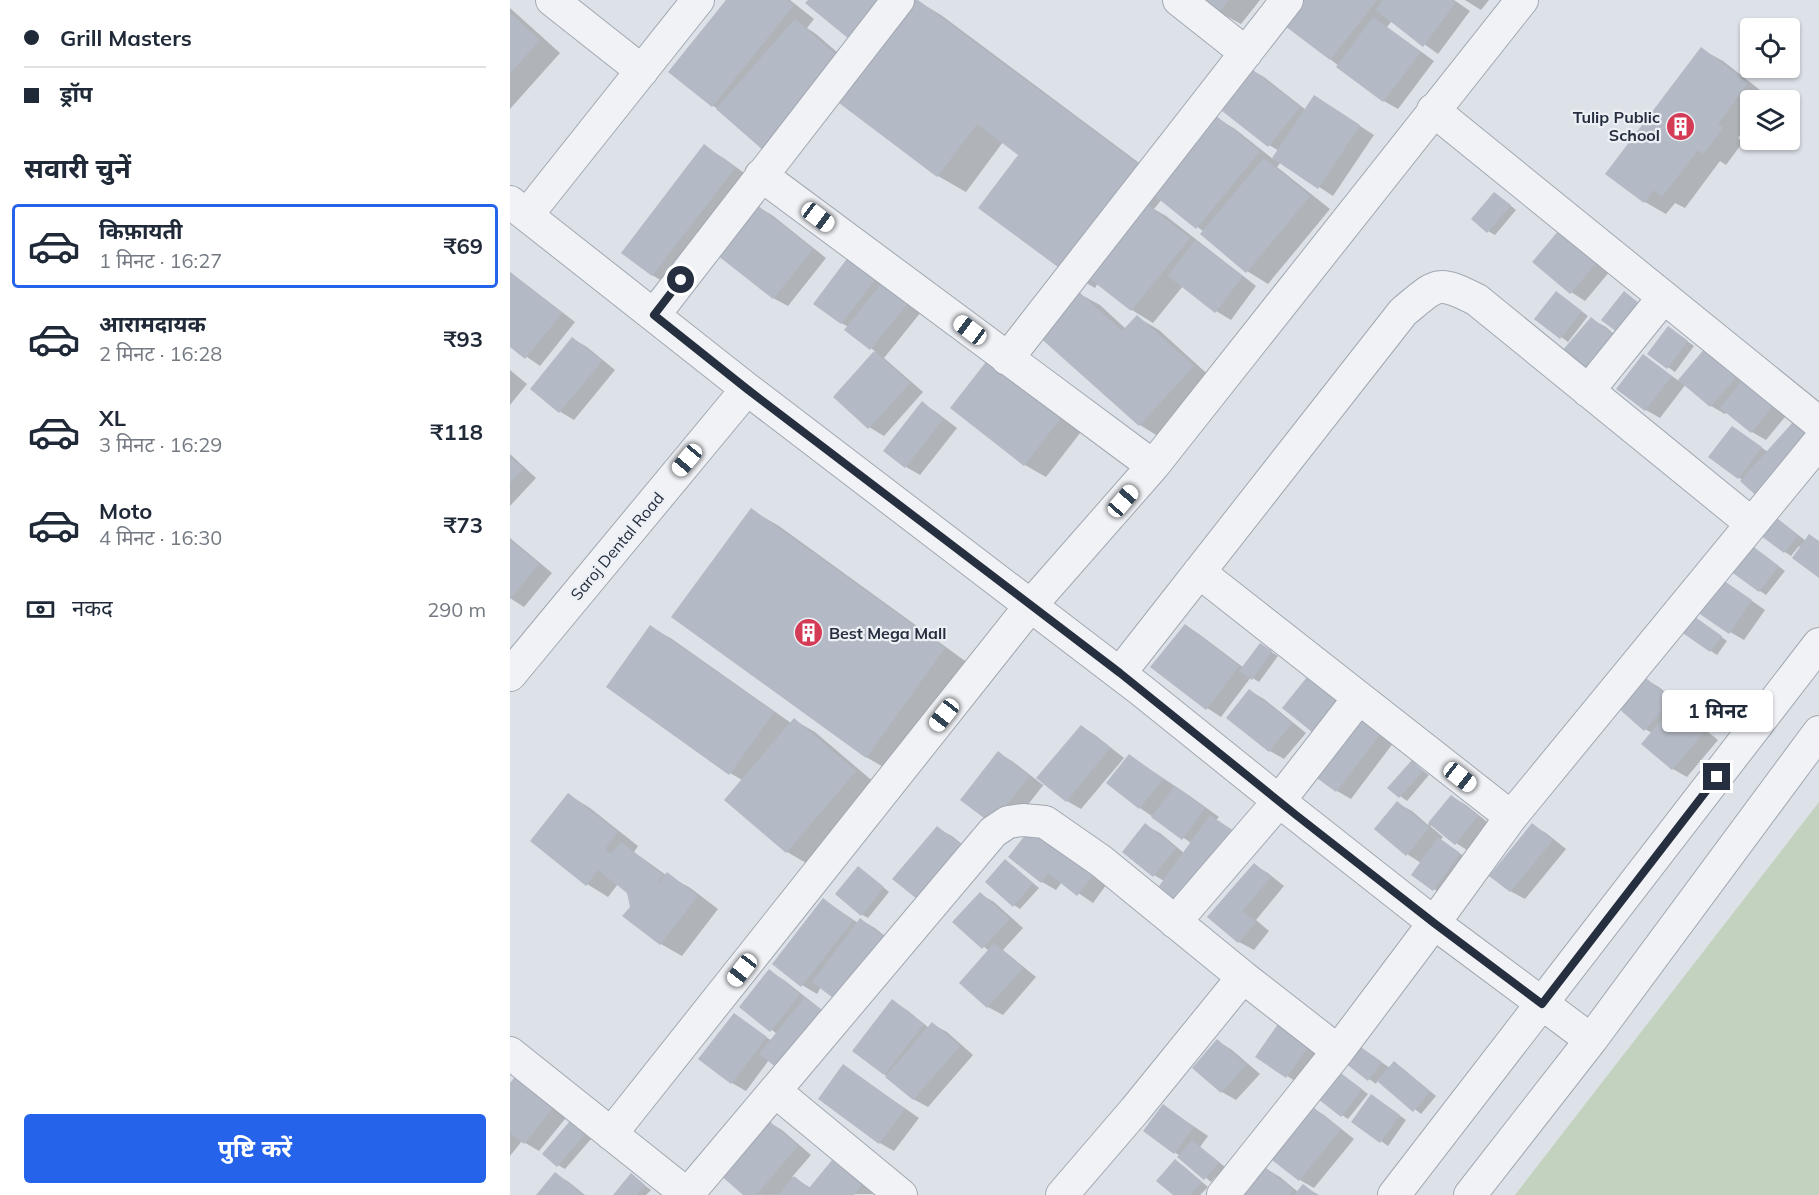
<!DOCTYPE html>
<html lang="hi">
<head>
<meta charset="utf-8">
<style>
	:root { --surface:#fff; --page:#f2f2f3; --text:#1f2937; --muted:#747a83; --line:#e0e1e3; --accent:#2563eb }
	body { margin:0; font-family:Mulish,"Noto Sans Devanagari",sans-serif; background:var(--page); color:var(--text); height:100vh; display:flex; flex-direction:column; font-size:22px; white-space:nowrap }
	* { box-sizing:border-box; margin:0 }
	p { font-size:20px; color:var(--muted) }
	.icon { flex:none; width:33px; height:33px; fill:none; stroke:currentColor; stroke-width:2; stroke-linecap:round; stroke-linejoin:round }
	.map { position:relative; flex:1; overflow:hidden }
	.sheet { display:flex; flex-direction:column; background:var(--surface); width:510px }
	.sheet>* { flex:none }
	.guide { display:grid; align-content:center; height:132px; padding:0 24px; background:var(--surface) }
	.tools { position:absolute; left:1230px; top:18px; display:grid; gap:12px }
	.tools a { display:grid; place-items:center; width:60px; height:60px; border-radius:6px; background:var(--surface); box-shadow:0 2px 4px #0004; font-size:30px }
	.end { position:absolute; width:27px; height:27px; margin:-14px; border:8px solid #262f3f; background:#fff; box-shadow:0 0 0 3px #fff }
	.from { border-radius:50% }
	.bubble { position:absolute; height:42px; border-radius:6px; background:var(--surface); box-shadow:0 2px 4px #0004; font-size:20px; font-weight:700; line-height:42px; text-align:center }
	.car { position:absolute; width:18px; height:36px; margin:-18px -9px; border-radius:8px; box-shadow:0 0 4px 2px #0007; background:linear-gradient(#fff 24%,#345 0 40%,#fff 0 76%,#345 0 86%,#fff 0) }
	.guide b { display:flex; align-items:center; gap:21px; height:57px; font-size:22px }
	.guide b+b { border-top:2px solid var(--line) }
	.guide i { width:15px; height:15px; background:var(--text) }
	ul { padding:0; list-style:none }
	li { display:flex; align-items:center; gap:18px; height:84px; margin:0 12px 9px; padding:0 12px; border:3px solid transparent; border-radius:6px }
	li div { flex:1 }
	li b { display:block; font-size:22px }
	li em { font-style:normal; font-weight:700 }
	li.selected { border-color:var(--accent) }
	li>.icon { width:54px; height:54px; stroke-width:1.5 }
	h2 { padding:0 24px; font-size:27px; line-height:72px }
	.pay { display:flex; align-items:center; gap:15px; height:66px; padding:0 24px; font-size:22px }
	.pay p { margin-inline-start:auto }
	.button { display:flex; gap:12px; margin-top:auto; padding:12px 24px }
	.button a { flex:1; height:69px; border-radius:6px; background:var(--accent); color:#fff; font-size:24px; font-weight:700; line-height:69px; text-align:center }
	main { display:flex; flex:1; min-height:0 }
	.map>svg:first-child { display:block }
	.green { fill:#c3d2be }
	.shadow { fill:#0003 }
	.building { fill:#b4bac5 }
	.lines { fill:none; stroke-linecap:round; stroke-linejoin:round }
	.street-casing { stroke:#a2a8b2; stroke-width:34 }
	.street { stroke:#f0f2f6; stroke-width:32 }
	.route { stroke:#262f3f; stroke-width:8 }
	.labels { text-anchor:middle; stroke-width:4.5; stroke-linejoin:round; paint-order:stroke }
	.poi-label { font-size:16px; font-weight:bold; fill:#262f3f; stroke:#ecf0f5; text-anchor:end }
	.street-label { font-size:16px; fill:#262f3f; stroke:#ecf0f5 }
</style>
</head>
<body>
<main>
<section class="sheet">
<div class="guide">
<b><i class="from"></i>Grill Masters</b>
<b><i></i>ड्रॉप</b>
</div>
<h2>सवारी चुनें</h2>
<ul>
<li class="selected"><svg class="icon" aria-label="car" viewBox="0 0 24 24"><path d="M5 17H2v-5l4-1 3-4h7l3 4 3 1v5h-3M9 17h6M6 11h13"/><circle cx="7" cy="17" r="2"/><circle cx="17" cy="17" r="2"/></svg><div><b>किफ़ायती</b><p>1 मिनट · 16:27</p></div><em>₹69</em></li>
<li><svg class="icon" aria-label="car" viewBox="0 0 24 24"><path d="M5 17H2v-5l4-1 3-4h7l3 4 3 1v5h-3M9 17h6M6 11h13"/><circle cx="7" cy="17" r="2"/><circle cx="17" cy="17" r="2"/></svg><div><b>आरामदायक</b><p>2 मिनट · 16:28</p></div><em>₹93</em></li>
<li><svg class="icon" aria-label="car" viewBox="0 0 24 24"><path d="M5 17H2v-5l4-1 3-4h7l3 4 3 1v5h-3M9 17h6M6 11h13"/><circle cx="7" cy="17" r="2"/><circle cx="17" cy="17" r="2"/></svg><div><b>XL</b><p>3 मिनट · 16:29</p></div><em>₹118</em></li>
<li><svg class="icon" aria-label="car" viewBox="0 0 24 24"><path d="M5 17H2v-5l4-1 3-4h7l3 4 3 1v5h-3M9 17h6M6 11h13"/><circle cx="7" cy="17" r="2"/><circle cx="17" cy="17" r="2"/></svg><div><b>Moto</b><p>4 मिनट · 16:30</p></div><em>₹73</em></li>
</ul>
<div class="pay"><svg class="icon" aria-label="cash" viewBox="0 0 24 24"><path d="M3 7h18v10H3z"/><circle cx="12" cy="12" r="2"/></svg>नकद<p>290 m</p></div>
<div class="button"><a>पुष्टि करें</a></div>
</section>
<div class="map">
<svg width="1309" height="1195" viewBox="0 0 1309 1195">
	<rect width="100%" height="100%" fill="#dde1e8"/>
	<path class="green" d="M1309 802V1195H1005Z"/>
	<path class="shadow" d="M218 0H280L304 19 297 28 306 34 349 71 363 52 300 0H406L431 15 652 180 704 116 725 129 763 159 769 151 759 145 740 69 754 77 796 110 819 106 864 135 823 196 771 162 767 167 820 209 758 284 737 271 694 232 652 199 644 209 656 216 746 286 721 320 706 311 673 286 643 323 622 310 588 283 585 288 557 272 510 155 493 142 456 192 428 176 329 102 208 109 203 106 160 72Z
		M694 0H750L731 24 709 12Z
		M790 0H944L960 11 928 54 882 21 877 27 924 61 888 109 874 101 820 59Z
		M955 0H979L971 10Z
		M0 8 50 53 0 109Z
		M1191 49 1213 61 1259 97 1256 100H1240V121L1228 138 1233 142 1216 165 1210 161 1175 208 1165 203 1156 214 1135 202 1097 173Z
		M194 146 215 159 245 181 164 288 142 275Z
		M985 193 1006 210 985 235 978 231Z
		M248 207 262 215 316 258 278 306 263 298Z
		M1049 232 1101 270 1075 301 1061 292Z
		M357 262 415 307 374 358 413 392 374 436 359 427 325 397 366 352 337 330 339 327 331 323Z
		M0 272 65 322 30 366 0 345Z
		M568 293 590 305 616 329 627 317 649 330 704 380 651 438 630 425 529 335Z
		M1053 297 1078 316 1058 342 1026 318Z
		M1081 319 1096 327 1123 351Z
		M1165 332 1184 346 1165 372 1139 354Z
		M63 339 77 347 105 370 64 420 49 411Z
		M1196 349 1280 411 1256 440 1242 432 1217 412 1215 414 1201 406 1176 384 1150 418 1136 410 1134 356 1169 381Z
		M480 359 574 428 536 477 515 465Z
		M0 370 17 384 0 405Z
		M412 403 426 412 447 428 410 475 396 467Z
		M1283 424 1309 442 1233 480 1229 478 1223 428 1258 452Z
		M0 454 26 478 0 506Z
		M241 510 269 526 462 666 384 773 356 757Z
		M1265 517 1296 541 1300 536 1309 542V577L1284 558 1291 548 1289 546 1281 556 1275 552Z
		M0 538 42 573 14 607 0 598Z
		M1241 546 1275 571 1256 595 1250 591Z
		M1222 587 1255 610 1234 640 1220 632Z
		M1189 620 1217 641 1207 655 1201 651Z
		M675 625 689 634 734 668 757 649 768 656 749 682 741 677 711 717 697 708Z
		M141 627 162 639 281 723 284 720 305 732 366 784 298 864 277 852 232 780 220 773Z
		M1135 679 1149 687 1175 709 1172 711 1208 740 1177 777 1163 769 1142 733 1135 729Z
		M740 691 754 699 796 733 774 759 760 751 718 718Z
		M850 719 884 742 841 799 827 791Z
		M571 726 585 735 614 758 571 809 557 801 535 783 497 831 488 753 502 761 533 785Z
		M620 756 680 796 709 817 706 820 737 840 654 881 644 875 635 825 650 833 674 853 681 843 630 808Z
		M902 762 919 775 897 801 879 788Z
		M59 795 80 808 128 846 124 852 156 875 179 887 208 909 172 956 151 944 122 907 118 893 108 884 98 897 77 884Z
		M941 796 956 805 981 825 960 852 946 843 922 824 920 826 933 837 930 840 964 863 938 898 924 889 911 863 897 854 887 803 902 811 918 825Z
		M1022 825 1036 833 1056 849 1015 899 1000 891Z
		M525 826 599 881 583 903 552 882 546 890 532 882Z
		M427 828 442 836 475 863Z
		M502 865 529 888 510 909 504 905Z
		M744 865 758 873 774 886 746 920 759 931 744 950 729 942 699 917Z
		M355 872 379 892 358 918 351 914Z
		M470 894 484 902 513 928 493 950 526 977 493 1015 478 1007 479 951 444 922Z
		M314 900 348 923 351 920 365 928 392 950 311 987 307 994 292 985Z
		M259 971 274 980 331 1025 259 1060 236 1091 222 1083 224 1015 262 1041 267 1034 231 1006Z
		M382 1001 397 1010 419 1028 422 1024 437 1032 463 1055 418 1107 403 1099 374 1074Z
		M782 1035 812 1055 791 1085 747 1056Z
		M708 1041 722 1050 750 1074 726 1100 712 1092Z
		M855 1051 880 1068 884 1063 891 1067 926 1096 911 1114 868 1080 866 1084 837 1063Z
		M334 1066 409 1118 384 1151 370 1143Z
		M831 1074 858 1094 838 1119 832 1115Z
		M0 1086 59 1114 29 1151 12 1141 0 1156Z
		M868 1100 896 1120 878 1146 843 1121Z
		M654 1106 698 1136 690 1147 715 1167 701 1182 670 1156 635 1131Z
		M800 1106 814 1115 844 1139 804 1188 790 1180 760 1156Z
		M257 1121 272 1130 301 1155 282 1177 301 1188 322 1162 336 1171 365 1194 236 1195Z
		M60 1123 81 1139 55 1169 48 1165Z
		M672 1165 698 1187 690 1195H666Z
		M755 1168 770 1177 788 1192 793 1186 809 1195H733Z
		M45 1174 59 1182 75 1195H28Z
		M121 1175 141 1190 136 1195H105Z"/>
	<path class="building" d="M216 0H277L284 5 202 107 158 72Z
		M298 0H381L345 44 295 3Z
		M400 0H408L635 169 556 273 468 208 508 155 467 124 427 177 325 100Z
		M692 0H719L708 13Z
		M788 0H867L820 60 771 23Z
		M873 0H943L946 2 913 47 866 10Z
		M0 13 30 40 0 73Z
		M863 17 911 52 873 102 826 67Z
		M285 19 333 61 254 151 206 109Z
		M1191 47 1238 83 1208 124 1213 128 1193 154 1188 150 1152 197 1144 190 1134 203 1095 174Z
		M739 67 790 107 758 147 707 107Z
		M804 95 850 125 808 189 762 158Z
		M704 114 750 151 686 229 640 192Z
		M194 144 225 168 142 276 111 253Z
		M754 158 800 196 736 273 690 234Z
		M984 192 1001 205 977 233 961 219Z
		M634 202 680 238 621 311 575 275Z
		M247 205 303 249 263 299 207 255Z
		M1049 230 1088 261 1060 294 1022 262Z
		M685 240 733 276 705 313 658 276Z
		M342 252 370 273 331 324 303 304Z
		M0 272 52 313 15 359 0 347Z
		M376 278 402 298 360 350 334 330Z
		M568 291 612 331 627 315 684 366 629 426 527 335Z
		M1046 291 1072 311 1050 339 1024 319Z
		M1114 291 1135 308 1112 336 1091 320Z
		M1081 317 1110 341 1081 375 1052 351Z
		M1158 326 1178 341 1157 369 1137 354Z
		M62 337 92 361 49 413 20 389Z
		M1196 347 1228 375 1200 407 1168 380Z
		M364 351 400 383 358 429 323 397Z
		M1133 354 1162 376 1135 411 1106 389Z
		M479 358 553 415 514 466 440 408Z
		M1235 377 1266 402 1241 433 1210 408Z
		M412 401 433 419 395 468 373 451Z
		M1283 422 1304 440 1251 500 1230 481Z
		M1222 426 1252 447 1228 479 1198 457Z
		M0 457 13 469 0 483Z
		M241 508 435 648 356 758 161 617Z
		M1258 511 1288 535 1274 553 1243 530Z
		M1299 534 1309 541V578L1282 558Z
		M0 540 29 564 0 599Z
		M1240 544 1269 566 1249 592 1220 571Z
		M1207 576 1242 600 1219 634 1184 610Z
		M1182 615 1212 636 1200 652 1170 631Z
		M675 624 729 666 696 710 640 667Z
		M140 625 264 712 219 775 96 687Z
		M750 643 762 651 742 680 729 671Z
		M797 677 827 701 802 732 772 708Z
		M1135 677 1161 700 1134 731 1108 708Z
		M739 689 782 723 759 752 716 718Z
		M1164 705 1195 731 1162 770 1131 744Z
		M850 717 871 733 826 792 804 776Z
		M284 718 346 771 276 853 214 800Z
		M571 725 600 748 556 802 526 778Z
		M488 751 519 776 482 824 450 800Z
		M619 754 653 779 629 809 596 783Z
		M902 760 913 771 889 798 877 788Z
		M665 786 695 808 672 840 641 817Z
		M58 793 108 832 95 849 101 854 111 842 153 875 147 883 148 884 157 872 188 896 150 945 112 916 120 907 117 893 88 870 76 886 20 841Z
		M941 795 968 816 945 845 918 823Z
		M887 801 919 828 896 856 864 829Z
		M700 815 724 831 671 906 647 889Z
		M635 823 666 848 643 877 612 852Z
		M1022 823 1043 840 1000 892 979 876Z
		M524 824 586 872 567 896 538 873 531 883 498 857Z
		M427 826 461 853 417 907 382 879Z
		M928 837 950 853 923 891 901 875Z
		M495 859 523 883 503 907 475 882Z
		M744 863 761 877 732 911 746 922 728 943 697 917Z
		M348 866 374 887 351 916 325 894Z
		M470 892 500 919 472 949 442 922Z
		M313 898 343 921 291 987 262 964Z
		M350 918 379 941 331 1004 302 982Z
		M484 943 513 968 477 1008 449 983Z
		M259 969 290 994 260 1032 229 1007Z
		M295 997 318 1016 272 1072 249 1054Z
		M382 999 414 1024 374 1075 342 1051Z
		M224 1013 257 1037 221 1084 188 1059Z
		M422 1022 450 1046 403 1100 375 1077Z
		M768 1024 799 1046 776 1078 745 1057Z
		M707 1039 736 1065 711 1093 682 1068Z
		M848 1045 872 1062 858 1081 835 1063Z
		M884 1061 920 1092 903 1112 867 1081Z
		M333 1064 395 1109 369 1144 308 1099Z
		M824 1068 852 1089 831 1117 803 1095Z
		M7 1074 46 1104 14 1144 0 1133V1083Z
		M861 1094 890 1115 870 1143 841 1122Z
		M653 1104 684 1127 664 1154 633 1131Z
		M799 1104 831 1129 789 1181 758 1157Z
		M257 1119 288 1146 246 1195H233L209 1174Z
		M60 1121 75 1134 47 1167 32 1154Z
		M682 1140 709 1162 694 1180 667 1157Z
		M665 1159 692 1182 680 1195H663L646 1181Z
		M322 1160 352 1184 344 1195H268L284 1176 299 1188Z
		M755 1167 783 1190 779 1195H731Z
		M45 1172 74 1195H26Z
		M121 1173 135 1185 127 1195H103Z
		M793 1184 807 1195H784Z"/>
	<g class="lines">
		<defs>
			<path id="street" d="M42 0 132 71
				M669 0 736 53
				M923 110 1309 423
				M251 175 643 466
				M0 202 237 389 631 690 769 801 924 923 1081 1040
				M17 215 188 0
				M144 315 388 0
				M497 359 777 0
				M1078 391 1153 298
				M689 572 1001 817
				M610 673 893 312C927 284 926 279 967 300L1242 524
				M0 675 237 389
				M665 922 769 801 849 698
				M0 1053 178 1195
				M265 1091 391 1195
				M101 1134 521 605 643 466 1012 0
				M177 1195 483 832 498 822 513 820 535 822 591 861 733 977 828 1051
				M552 1195 625 1110 733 977
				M713 1195 828 1051 924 923 1001 817 1309 442
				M884 1195 1309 644
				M960 1195 1081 1040 1309 732"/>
		</defs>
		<use href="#street" class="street-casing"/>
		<use href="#street" class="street"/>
	</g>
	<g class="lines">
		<path class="route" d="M171 280 144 315 237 389 610 673 786 815 924 923 1032 1004 1207 777"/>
	</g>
	<defs>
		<symbol id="building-disc" viewBox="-11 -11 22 22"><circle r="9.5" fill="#d43b54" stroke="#ecf0f5"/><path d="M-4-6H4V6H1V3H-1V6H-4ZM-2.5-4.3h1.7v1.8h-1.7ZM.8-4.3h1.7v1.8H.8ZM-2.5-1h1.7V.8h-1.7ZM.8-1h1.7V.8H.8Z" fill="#fff"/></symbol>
	</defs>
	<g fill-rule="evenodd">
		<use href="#building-disc" x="1154" y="110" width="33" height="33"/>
		<use href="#building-disc" x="282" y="616" width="33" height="33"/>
	</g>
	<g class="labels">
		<g class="poi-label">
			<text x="1150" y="123">Tulip Public<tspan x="1150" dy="18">School</tspan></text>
			<text x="319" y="639" text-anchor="start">Best Mega Mall</text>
		</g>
		<g class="street-label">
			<text transform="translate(107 546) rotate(-50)" y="6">Saroj Dental Road</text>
		</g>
	</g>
</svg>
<div class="tools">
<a><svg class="icon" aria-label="locate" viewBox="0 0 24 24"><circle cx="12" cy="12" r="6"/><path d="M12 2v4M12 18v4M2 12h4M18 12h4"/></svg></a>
<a><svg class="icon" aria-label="layers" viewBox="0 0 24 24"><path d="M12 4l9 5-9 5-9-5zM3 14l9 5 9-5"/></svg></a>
</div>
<i class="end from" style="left:171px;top:280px"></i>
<i class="end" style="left:1207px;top:777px"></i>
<div class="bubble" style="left:1152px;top:690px;width:111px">1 मिनट</div>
<i class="car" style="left:308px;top:217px;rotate:127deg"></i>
<i class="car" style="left:460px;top:330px;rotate:307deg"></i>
<i class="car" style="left:177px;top:460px;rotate:220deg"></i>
<i class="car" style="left:613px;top:501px;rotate:41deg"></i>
<i class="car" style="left:434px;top:715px;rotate:218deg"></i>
<i class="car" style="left:950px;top:777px;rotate:128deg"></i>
<i class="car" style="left:232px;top:970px;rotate:218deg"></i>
</div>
</main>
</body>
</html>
